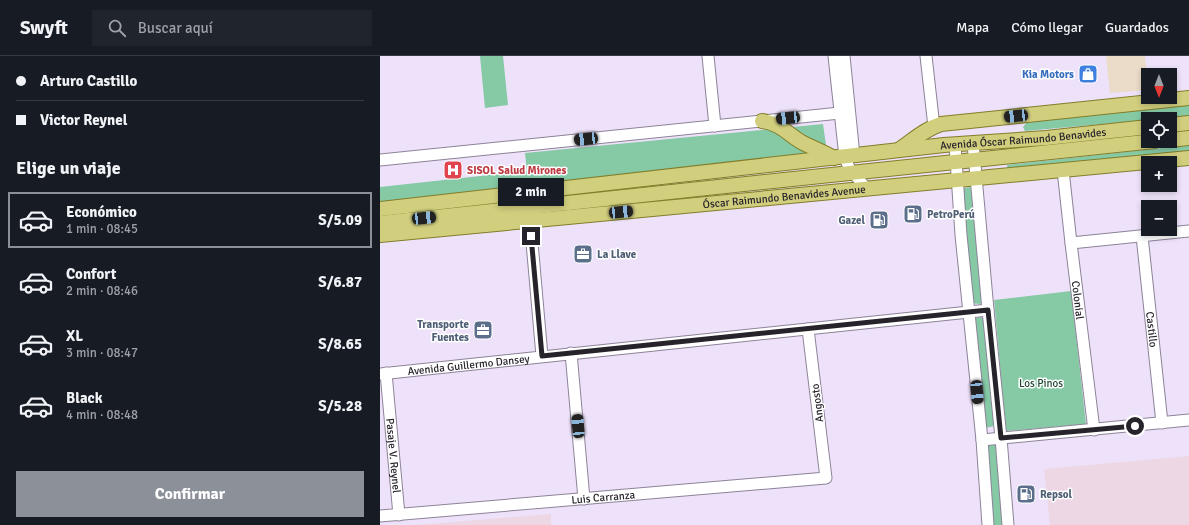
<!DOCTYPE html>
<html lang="es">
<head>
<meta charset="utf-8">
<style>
	:root { --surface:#171b24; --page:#20242c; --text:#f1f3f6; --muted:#9ea1a6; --line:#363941; --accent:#8c9099 }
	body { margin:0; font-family:Signika,sans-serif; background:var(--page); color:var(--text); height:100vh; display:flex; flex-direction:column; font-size:15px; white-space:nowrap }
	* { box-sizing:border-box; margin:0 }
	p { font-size:13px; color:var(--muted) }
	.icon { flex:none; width:22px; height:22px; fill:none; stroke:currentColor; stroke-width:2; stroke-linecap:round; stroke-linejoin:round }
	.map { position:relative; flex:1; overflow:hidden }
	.drawer { display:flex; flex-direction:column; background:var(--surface); width:380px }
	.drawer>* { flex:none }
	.hud { display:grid; align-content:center; height:88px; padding:0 16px; background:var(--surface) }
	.needle { width:26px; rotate:180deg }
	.tools { position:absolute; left:761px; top:12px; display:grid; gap:8px }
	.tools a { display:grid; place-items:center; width:36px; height:36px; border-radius:0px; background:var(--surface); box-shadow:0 2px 6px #0003; font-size:20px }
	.end { position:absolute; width:18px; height:18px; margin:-9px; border:5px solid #27232b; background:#fff; box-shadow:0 0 0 2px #fff }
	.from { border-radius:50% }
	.bubble { position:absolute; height:28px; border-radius:0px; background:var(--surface); box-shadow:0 2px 6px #0003; font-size:13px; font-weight:700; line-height:28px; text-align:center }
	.car { position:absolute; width:12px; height:24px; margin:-12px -6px; border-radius:5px; box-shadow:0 0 3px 1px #0007; background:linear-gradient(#222 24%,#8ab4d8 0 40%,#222 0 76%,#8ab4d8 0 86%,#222 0) }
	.hud b { display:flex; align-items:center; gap:14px; height:38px; font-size:15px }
	.hud b+b { border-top:1px solid var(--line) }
	.hud i { width:10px; height:10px; background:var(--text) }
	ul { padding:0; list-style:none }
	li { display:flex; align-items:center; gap:12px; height:56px; margin:0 8px 6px; padding:0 8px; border:2px solid transparent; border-radius:0px }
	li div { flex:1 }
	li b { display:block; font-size:15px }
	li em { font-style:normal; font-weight:700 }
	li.selected { border-color:var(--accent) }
	li>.icon { width:36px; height:36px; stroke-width:1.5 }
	h2 { padding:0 16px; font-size:18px; line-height:48px }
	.primary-button { display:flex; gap:8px; margin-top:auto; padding:8px 16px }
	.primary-button a { flex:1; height:46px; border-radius:0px; background:var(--accent); color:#fff; font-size:16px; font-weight:700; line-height:46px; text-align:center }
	header { display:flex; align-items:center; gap:24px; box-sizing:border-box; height:56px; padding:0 20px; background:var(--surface); border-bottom:1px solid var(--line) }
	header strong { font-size:19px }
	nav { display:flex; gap:22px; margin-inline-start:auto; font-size:14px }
	.search { width:280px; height:36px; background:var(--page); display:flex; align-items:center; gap:10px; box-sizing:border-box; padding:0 14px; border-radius:0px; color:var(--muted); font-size:15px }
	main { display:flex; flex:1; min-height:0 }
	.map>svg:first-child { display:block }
	.industrial { fill:#edd7e4 }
	.education { fill:#ebdbc9 }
	.green { fill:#85c9a5 }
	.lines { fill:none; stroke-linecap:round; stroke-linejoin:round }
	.minor-casing { stroke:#8d8398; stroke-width:13 }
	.major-casing { stroke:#827d29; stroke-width:16 }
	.minor { stroke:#fff; stroke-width:11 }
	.major { stroke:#d1ce7e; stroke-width:14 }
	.route { stroke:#27232b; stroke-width:5 }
	.labels { text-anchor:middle; stroke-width:3; stroke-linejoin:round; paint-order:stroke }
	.shop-label { font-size:11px; font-weight:bold; fill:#366cbe; stroke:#fff; text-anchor:end }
	.street-label { font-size:11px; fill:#27232b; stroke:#fff }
	.health-label { font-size:11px; font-weight:bold; fill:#be3a42; stroke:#fff; text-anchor:start }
	.service-label { font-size:11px; font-weight:bold; fill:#4e5e75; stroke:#fff; text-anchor:start }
	.park-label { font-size:11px; fill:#204734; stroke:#fff }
</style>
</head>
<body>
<header>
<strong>Swyft</strong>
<div class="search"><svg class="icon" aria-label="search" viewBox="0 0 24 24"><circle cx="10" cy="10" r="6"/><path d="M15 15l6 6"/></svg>Buscar aquí</div>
<nav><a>Mapa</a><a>Cómo llegar</a><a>Guardados</a></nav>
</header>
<main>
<section class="drawer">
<div class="hud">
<b><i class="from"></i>Arturo Castillo</b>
<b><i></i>Victor Reynel</b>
</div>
<h2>Elige un viaje</h2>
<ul>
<li class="selected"><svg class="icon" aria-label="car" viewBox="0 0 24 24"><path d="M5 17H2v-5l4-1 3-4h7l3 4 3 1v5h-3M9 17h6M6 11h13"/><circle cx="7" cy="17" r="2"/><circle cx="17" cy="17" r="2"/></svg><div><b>Económico</b><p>1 min · 08:45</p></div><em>S/5.09</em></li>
<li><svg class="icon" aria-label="car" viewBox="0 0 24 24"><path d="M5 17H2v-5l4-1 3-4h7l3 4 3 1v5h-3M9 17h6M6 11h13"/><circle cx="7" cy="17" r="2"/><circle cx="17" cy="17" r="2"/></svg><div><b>Confort</b><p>2 min · 08:46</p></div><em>S/6.87</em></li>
<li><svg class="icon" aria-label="car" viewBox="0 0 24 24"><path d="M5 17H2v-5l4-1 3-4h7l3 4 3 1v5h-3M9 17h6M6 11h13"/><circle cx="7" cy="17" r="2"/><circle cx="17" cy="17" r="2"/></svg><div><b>XL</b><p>3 min · 08:47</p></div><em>S/8.65</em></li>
<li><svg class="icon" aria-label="car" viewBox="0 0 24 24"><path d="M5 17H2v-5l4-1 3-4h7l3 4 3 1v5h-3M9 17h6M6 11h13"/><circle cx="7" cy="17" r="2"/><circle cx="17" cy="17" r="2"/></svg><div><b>Black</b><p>4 min · 08:48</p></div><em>S/5.28</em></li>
</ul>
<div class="primary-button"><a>Confirmar</a></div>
</section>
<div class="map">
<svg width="809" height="469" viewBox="0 0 809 469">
	<rect width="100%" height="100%" fill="#eee2fa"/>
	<path class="industrial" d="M809 400V469H670L664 413Z
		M171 458V469H38L170 458Z"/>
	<path class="education" d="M726 0H765L768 34 730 37Z"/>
	<path class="green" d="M100 0H123L128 49 105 52Z
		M809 47V61L783 63H768V64L645 75 643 71 648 65Z
		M443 68 446 89 439 98 149 129 0 146V131L147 115 145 97Z
		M809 89V97L628 115 627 109Z
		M589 131 591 132 592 134 602 243V247L599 248 591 247 581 133Z
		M691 235 706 368 626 375 614 244Z
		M600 261 603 262 604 264 614 365V370L606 372 593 263Z
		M607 388H616L624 469H612Z"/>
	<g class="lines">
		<defs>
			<g id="minor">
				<path d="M328 0 335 70"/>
				<path d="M454 0 465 101 469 112 487 133"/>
				<path d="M464 0 474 100"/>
				<path d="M546 0 554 71"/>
				<path d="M593 87 608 254 621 382 628 469"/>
				<path d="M575 88 581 179 602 384 608 469"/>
				<path d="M0 104 460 57"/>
				<path id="s1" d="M683 114 691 187 714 374"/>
				<path d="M150 164 162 300"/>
				<path id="s2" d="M762 180 782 367"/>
				<path d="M691 187 809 175"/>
				<path d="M191 297 204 443"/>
				<path id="s3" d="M6 317 19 459"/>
				<path id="s4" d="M0 318 608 254"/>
				<path d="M602 384 809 364"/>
				<path id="s5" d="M0 460 446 422 428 273"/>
			</g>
			<g id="major">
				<path d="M382 65C402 68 407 78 423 87 433 92 444 96 454 102"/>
				<path d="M790 69 809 67"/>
				<path d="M790 84 809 82"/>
				<path d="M520 93C533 84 545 73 561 68L809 42"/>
				<path id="s6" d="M0 153 564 89 666 82 768 71"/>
				<path d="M0 167C258 140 517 111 775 85"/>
				<path id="s7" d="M0 179 809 102"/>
			</g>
		</defs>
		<use href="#minor" class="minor-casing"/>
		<use href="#major" class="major-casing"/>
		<use href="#minor" class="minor"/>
		<use href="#major" class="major"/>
	</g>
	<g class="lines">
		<path class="route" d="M151 180 162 300 608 254 621 382 755 370"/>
	</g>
	<defs>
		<symbol id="shop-square" viewBox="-11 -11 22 22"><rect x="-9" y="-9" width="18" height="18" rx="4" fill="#3f7fe0" stroke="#fff"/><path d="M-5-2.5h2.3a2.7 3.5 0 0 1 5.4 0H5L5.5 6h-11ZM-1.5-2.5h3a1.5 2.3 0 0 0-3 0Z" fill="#fff"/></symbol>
		<symbol id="hospital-square" viewBox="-11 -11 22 22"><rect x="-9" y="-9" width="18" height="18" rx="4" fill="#e0444e" stroke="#fff"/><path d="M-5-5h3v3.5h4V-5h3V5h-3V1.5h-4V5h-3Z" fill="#fff"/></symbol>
		<symbol id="fuel-square" viewBox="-11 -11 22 22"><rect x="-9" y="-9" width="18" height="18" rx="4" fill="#5c6f8a" stroke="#fff"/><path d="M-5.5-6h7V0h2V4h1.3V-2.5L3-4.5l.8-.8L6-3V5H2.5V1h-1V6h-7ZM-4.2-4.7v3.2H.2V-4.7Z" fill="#fff"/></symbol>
		<symbol id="office-square" viewBox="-11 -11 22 22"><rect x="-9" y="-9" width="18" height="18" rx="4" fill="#5c6f8a" stroke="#fff"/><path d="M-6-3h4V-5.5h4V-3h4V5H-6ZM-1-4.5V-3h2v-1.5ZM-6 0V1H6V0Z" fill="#fff"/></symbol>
	</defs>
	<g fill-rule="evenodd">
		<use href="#shop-square" x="697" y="7" width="22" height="22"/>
		<use href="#hospital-square" x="62" y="103" width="22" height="22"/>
		<use href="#fuel-square" x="522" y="147" width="22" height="22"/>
		<use href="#fuel-square" x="488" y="153" width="22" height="22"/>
		<use href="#office-square" x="192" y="187" width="22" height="22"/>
		<use href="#office-square" x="92" y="263" width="22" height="22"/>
		<use href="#fuel-square" x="635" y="427" width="22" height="22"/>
	</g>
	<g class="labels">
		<g class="shop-label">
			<text x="694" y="22">Kia Motors</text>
		</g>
		<g class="street-label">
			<text dy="4" stroke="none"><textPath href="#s6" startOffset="647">Avenida Óscar Raimundo Benavides</textPath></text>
			<text dy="4" stroke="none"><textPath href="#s7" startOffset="406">Óscar Raimundo Benavides Avenue</textPath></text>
			<text dy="4" stroke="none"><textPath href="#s1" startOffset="131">Colonial</textPath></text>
			<text dy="4" stroke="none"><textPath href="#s2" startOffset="94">Castillo</textPath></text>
			<text dy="4" stroke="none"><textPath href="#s4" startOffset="89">Avenida Guillermo Dansey</textPath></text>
			<text transform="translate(437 347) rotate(-97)" y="4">Angosto</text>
			<text dy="4" stroke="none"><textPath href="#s3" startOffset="83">Pasaje V. Reynel</textPath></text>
			<text dy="4" stroke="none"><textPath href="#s5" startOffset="224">Luis Carranza</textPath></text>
		</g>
		<g class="health-label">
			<text x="87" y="118">SISOL Salud Mirones</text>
		</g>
		<g class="service-label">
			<text x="547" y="162">PetroPerú</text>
			<text x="485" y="168" text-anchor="end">Gazel</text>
			<text x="217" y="202">La Llave</text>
			<text x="89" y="272" text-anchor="end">Transporte<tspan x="89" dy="13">Fuentes</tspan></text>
			<text x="660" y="442">Repsol</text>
		</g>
		<g class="park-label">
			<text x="661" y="331">Los Pinos</text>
		</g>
	</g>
</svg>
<div class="tools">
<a><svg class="needle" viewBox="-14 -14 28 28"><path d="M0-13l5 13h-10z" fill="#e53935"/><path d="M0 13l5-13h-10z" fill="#9ea1a6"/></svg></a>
<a><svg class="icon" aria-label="locate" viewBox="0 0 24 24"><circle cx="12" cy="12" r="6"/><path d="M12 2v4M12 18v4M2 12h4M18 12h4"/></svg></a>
<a>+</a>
<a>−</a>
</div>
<i class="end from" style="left:755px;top:370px"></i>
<i class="end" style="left:151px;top:180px"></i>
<div class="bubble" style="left:118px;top:122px;width:66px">2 min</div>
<i class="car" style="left:636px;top:60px;rotate:264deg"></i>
<i class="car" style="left:408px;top:62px;rotate:264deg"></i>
<i class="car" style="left:206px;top:83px;rotate:264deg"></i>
<i class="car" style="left:241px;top:156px;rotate:85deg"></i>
<i class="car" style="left:44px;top:162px;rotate:84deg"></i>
<i class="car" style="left:597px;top:336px;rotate:175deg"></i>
<i class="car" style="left:198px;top:370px;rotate:355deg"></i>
</div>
</main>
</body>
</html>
